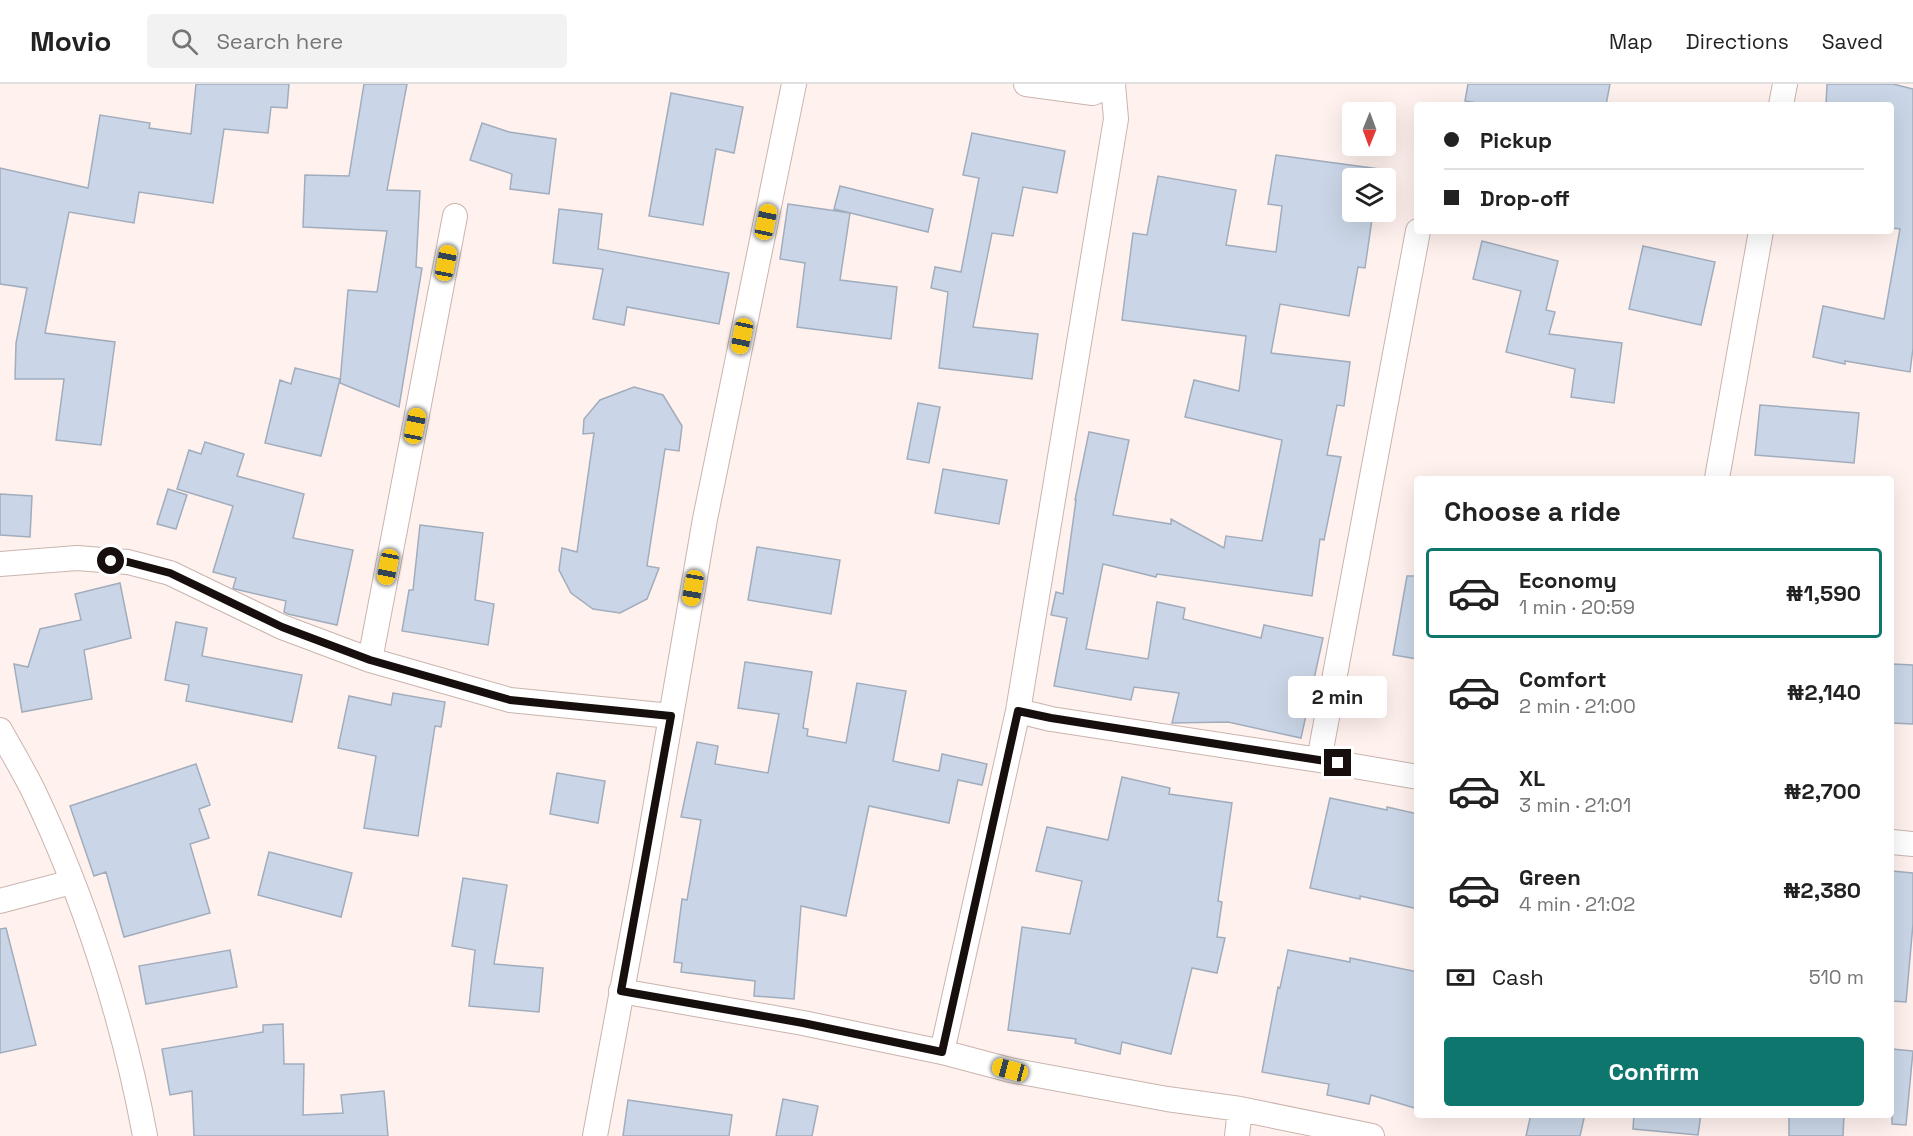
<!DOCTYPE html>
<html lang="en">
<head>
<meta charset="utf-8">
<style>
	:root { --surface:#fff; --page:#f2f2f2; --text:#222; --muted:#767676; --line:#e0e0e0; --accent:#0f766e }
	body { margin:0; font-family:"Space Grotesk",sans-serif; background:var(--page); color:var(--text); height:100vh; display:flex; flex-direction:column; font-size:22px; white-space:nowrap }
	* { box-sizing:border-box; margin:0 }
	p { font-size:20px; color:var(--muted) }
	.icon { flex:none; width:33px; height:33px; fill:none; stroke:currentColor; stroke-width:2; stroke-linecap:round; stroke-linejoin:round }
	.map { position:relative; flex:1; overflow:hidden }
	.panel { position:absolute; left:1414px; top:392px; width:480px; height:642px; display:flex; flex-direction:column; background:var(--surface); border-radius:6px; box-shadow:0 6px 24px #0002 }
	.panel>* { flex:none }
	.banner { position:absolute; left:1414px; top:18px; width:480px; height:132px; border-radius:6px; box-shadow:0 6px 24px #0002; display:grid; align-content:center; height:132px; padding:0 30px; background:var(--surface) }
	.needle { width:39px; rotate:181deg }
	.controls { position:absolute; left:1342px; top:18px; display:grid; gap:12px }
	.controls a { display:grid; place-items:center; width:54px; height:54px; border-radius:6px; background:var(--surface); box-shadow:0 6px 24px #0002; font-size:30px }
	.end { position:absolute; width:27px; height:27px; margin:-14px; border:8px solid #160f0d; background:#fff; box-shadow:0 0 0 3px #fff }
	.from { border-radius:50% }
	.bubble { position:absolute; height:42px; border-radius:6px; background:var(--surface); box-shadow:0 6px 24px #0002; font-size:20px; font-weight:600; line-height:42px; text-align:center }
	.car { position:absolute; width:18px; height:36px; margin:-18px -9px; border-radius:8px; box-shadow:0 0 4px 2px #0007; background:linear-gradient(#f5c518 24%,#345 0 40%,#f5c518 0 76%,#345 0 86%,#f5c518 0) }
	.banner b { display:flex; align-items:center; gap:21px; height:57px; font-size:22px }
	.banner b+b { border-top:2px solid var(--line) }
	.banner i { width:15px; height:15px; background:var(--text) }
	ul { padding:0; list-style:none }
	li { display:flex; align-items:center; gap:18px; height:90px; margin:0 12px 9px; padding:0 18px; border:3px solid transparent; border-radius:6px }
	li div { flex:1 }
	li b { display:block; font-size:22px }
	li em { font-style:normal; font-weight:600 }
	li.on { border-color:var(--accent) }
	li>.icon { width:54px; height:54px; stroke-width:1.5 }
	h2 { padding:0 30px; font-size:27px; line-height:72px }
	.pay { display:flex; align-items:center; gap:15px; height:66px; padding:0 30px; font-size:22px }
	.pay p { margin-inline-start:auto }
	.cta { display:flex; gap:12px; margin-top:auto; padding:12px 30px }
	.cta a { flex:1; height:69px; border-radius:6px; background:var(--accent); color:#fff; font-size:24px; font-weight:600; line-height:69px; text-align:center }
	header { display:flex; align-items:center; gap:36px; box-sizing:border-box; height:84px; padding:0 30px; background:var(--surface); border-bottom:2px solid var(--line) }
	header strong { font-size:28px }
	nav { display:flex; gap:33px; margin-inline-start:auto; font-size:21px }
	.search { width:420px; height:54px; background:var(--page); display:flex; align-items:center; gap:15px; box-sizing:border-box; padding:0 21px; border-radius:6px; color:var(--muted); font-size:22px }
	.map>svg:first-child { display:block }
	.building { fill:#cad6e7; stroke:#a1adbd; stroke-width:1.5 }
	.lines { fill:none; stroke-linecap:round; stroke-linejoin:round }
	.minor-casing { stroke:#cab4ae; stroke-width:26 }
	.minor { stroke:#fff; stroke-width:24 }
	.route { stroke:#160f0d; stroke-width:8 }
</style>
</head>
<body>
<header>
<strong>Movio</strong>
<div class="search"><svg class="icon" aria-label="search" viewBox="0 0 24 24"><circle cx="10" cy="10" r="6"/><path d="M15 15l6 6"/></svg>Search here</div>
<nav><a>Map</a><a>Directions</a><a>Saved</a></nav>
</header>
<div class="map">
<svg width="1913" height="1052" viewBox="0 0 1913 1052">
	<rect width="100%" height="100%" fill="#fff1ed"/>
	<path class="building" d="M196 0H289L287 24 271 23 268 49 224 45 213 119 139 108 134 139 69 128 45 249 115 258 101 361 56 356 64 295H15L16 259 27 204 0 200V84L88 104 100 31 150 39 149 44 191 50Z
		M364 0H407L387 106 420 107 416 183 422 184 399 323 340 299 348 206 377 208 387 147 303 143 305 91 349 92Z
		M1468 0H1610L1606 21H1489L1465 17Z
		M1827 0H1893L1913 5V264L1910 288 1845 277V280L1813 273 1823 222 1884 235 1900 145 1892 144V21H1826Z
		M671 9 743 23 734 69 716 65 703 141 649 132Z
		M482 39 509 48 556 55 549 110 510 105 512 90 470 76Z
		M972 49 1065 67 1057 109 1023 103 1013 152 992 149 973 243 1038 250 1032 295 939 284 948 208 931 204 935 183 961 188 979 94 963 91Z
		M1276 71 1379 85 1378 94H1353V128H1373L1365 184 1358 183 1349 232 1280 220 1271 269 1350 278 1344 322 1337 321 1327 371 1341 373 1324 456 1320 455 1312 512 1157 490 1156 493 1103 480 1086 565 1148 575 1157 518 1185 524 1183 535 1261 554 1264 541 1323 554 1301 654 1228 638 1172 639 1179 609 1134 603 1131 616 1054 602 1067 534 1051 531 1056 508 1063 510 1076 416H1075L1089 348 1129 356 1113 431 1171 440V435L1224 464 1226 452 1262 457 1282 356 1185 333 1194 296 1239 307 1246 252 1122 236 1133 149 1147 151 1158 92 1236 106 1226 161 1276 168 1282 122 1268 120Z
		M840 102 933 125 928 148 834 125Z
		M788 120 850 129 840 196 897 203 891 255 797 243 805 179 780 175Z
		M559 125 602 130 598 165 729 189 719 240 627 223 624 241 593 235 603 185 553 179Z
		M1482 157 1558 177 1546 226 1555 228 1549 250 1622 259 1614 319 1571 313 1575 285 1506 268 1521 207 1473 195Z
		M1643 162 1715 178 1701 241 1629 225Z
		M295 284 340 295 321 372 265 359 280 296 291 300Z
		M634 303 663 311 682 342 679 367 665 365 647 482 659 484 647 515 620 529 593 525 571 509 559 486 562 464 577 468 594 349 583 350 584 335 600 316Z
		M918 319 940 323 929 379 907 375Z
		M1760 321 1859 329 1854 379 1755 371Z
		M205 358 244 370 237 392 304 410 293 454 353 466 337 541 288 530 284 528 286 517 235 505 233 504 236 494 213 488 233 422 177 405 189 366 201 370Z
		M943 385 1007 396 999 440 935 429Z
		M168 405 187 411 176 445 157 440Z
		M0 410 32 412 30 453 0 451Z
		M420 441 483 449 475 516 494 520 488 561 402 547 409 506H413Z
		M757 463 840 476 831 530 748 516Z
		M1407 492H1418V575L1393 571Z
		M120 499 131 554 84 566 92 615 22 628 14 580 28 583 40 545 81 536 75 510Z
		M176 538 207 544 202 572 302 591 292 638 186 617 189 601 165 596Z
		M745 578 812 588 803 644 808 645 807 652 846 659 857 599 906 607 893 677 939 687 942 670 987 680 982 701 958 696 949 739 869 722 846 832 801 822 794 915 754 912 755 897 681 888 682 879 674 878 682 815 687 816 701 736 681 733 697 658 718 662 715 680 768 689 779 630 738 624Z
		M1892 580 1913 581V640L1892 639Z
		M393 609 445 618 441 643 435 642 418 752 364 744 376 672 338 664 349 612 391 621Z
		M196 680 210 721 199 725 209 754 190 760 210 829 124 853 106 788 94 792 70 722Z
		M557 689 605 697 598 739 550 730Z
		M1122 693 1170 704 1169 710 1232 719 1218 817 1222 818 1217 853 1225 854 1217 889 1192 884 1171 970 1122 958 1120 970 1075 959 1076 955 1008 946 1022 843 1070 850 1082 797 1036 787 1047 743 1108 756Z
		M1330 714 1387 726V723L1418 730V825L1360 812V815L1310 804Z
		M269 768 352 789 341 833 258 811Z
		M1892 787 1913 789V840L1906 918 1892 917Z
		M463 794 507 801 494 880 543 884 539 928 469 922 475 866 452 862Z
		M6 844 36 961 0 969V845Z
		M230 866 237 903 146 920 139 882Z
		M1288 866 1350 878V874L1418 888V1025L1371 1011 1369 1020 1327 1011 1329 1000 1262 988 1278 903 1280 904Z
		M283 940 284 980H304L303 1031 343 1029 341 1011 384 1007 388 1052H194L192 1007 170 1011 162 965 263 948V941Z
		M1892 965 1913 967 1906 1041 1892 1040Z
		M783 1015 818 1022 812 1052H776Z
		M628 1016 732 1031 729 1052H623Z
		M1531 1030H1585L1580 1052H1526Z
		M1634 1030H1701L1698 1051 1633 1045Z
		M1789 1030H1844L1843 1052H1789Z"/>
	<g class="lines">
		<defs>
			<path id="minor" d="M1026 0 1093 9 1113 0
				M1781 21 1785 0
				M1717 394 1761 147
				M0 480 77 474 128 478 170 489 282 543 370 576 510 616 671 632
				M370 576 455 132
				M1018 627 1051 635 1319 676 1418 693
				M0 646C11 666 23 686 33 706 84 812 124 937 145 1052
				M1319 676 1418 147
				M1892 758 1913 760
				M0 817 72 798
				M621 907 803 939 942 968 1010 986 1167 1015 1240 1025 1372 1052
				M942 968 1018 627 1116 35 1113 0
				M595 1052 645 783 705 435 794 0
				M1237 1052 1240 1025"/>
		</defs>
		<use href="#minor" class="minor-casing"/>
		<use href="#minor" class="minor"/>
	</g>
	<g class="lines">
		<path class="route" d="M111 477 128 478 170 489 282 543 370 576 510 616 671 632 621 907 803 939 942 968 1018 627 1051 634 1338 679"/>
	</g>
</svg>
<div class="controls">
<a><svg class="needle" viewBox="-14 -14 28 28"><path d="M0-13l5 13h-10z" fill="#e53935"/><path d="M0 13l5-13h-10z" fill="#767676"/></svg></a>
<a><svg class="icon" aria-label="layers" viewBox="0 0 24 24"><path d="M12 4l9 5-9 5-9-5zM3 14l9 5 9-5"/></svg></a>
</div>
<i class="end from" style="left:111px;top:477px"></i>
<i class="end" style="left:1338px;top:679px"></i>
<div class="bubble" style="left:1288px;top:592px;width:99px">2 min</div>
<i class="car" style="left:766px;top:138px;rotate:12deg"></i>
<i class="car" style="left:446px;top:179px;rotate:11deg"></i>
<i class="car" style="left:742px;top:252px;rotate:192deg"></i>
<i class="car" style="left:415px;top:342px;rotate:11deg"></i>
<i class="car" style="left:388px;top:483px;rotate:191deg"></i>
<i class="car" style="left:693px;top:504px;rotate:190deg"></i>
<i class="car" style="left:1010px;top:986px;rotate:285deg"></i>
<div class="banner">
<b><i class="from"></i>Pickup</b>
<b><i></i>Drop-off</b>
</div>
<section class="panel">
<h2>Choose a ride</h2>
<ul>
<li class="on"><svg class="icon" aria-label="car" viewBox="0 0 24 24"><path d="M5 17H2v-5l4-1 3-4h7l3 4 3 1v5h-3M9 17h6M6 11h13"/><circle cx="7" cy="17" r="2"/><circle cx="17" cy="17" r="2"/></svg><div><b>Economy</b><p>1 min · 20:59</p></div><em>₦1,590</em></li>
<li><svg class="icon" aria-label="car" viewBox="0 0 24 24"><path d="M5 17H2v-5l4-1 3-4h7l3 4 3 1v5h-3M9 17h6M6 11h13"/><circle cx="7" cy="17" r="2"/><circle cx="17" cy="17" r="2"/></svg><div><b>Comfort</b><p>2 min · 21:00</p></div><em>₦2,140</em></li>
<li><svg class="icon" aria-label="car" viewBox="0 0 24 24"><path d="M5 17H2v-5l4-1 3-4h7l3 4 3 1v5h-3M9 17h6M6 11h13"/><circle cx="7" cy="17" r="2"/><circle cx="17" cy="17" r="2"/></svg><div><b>XL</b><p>3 min · 21:01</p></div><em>₦2,700</em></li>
<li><svg class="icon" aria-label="car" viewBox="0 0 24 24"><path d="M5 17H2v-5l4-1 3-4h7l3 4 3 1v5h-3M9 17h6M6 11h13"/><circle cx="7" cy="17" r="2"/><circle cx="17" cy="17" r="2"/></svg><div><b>Green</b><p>4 min · 21:02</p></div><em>₦2,380</em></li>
</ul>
<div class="pay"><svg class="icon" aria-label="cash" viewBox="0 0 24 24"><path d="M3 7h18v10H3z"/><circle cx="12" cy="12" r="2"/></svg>Cash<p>510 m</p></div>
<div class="cta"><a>Confirm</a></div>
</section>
</div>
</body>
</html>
